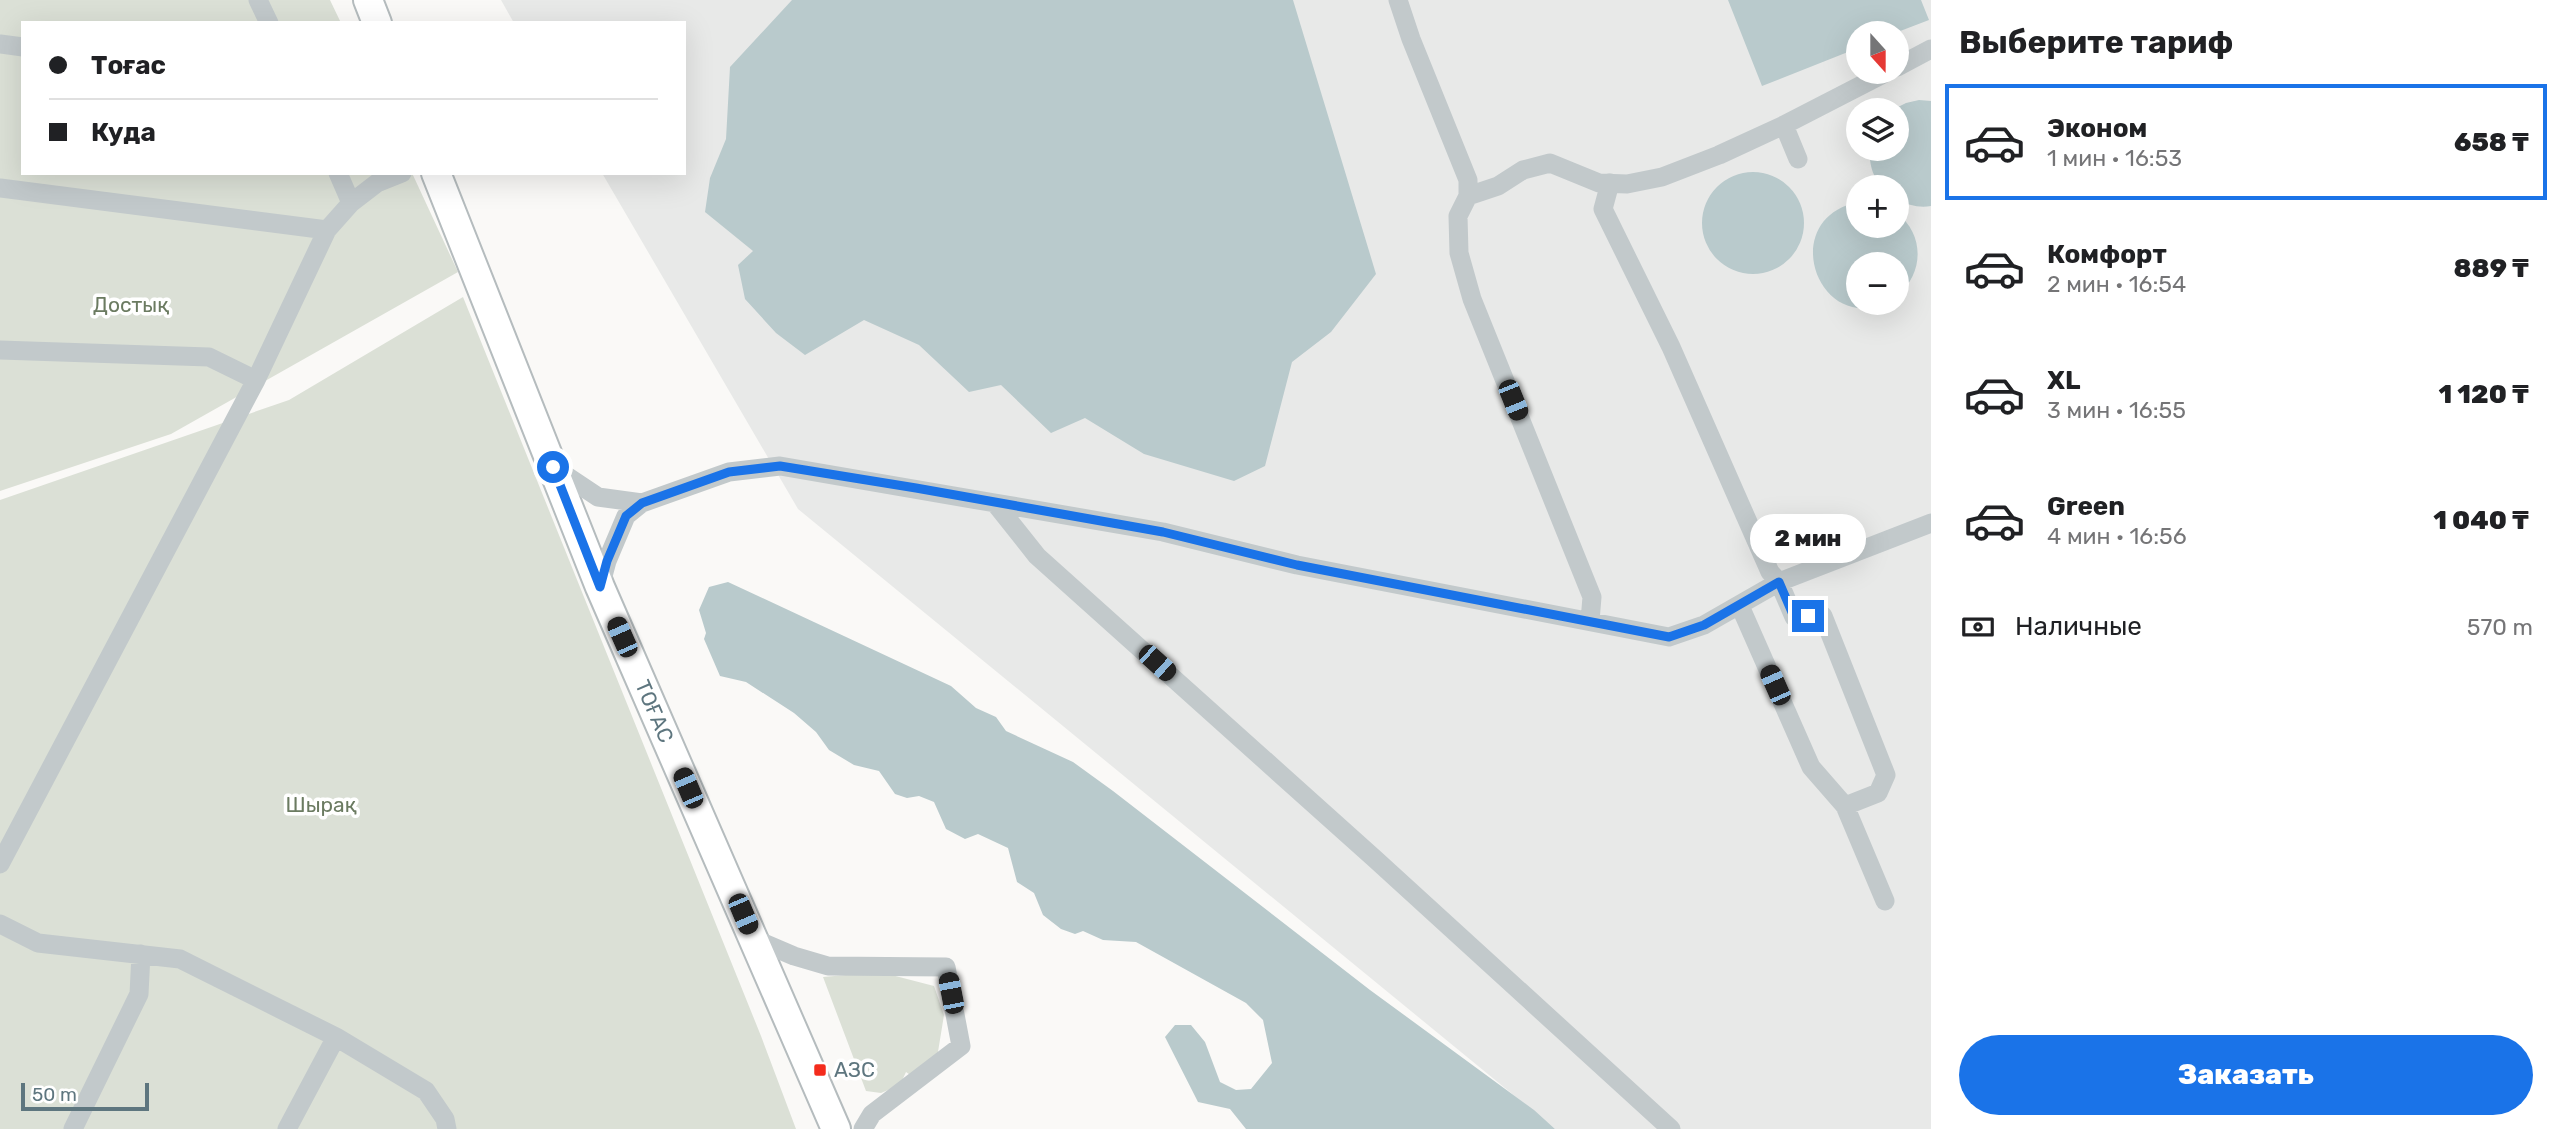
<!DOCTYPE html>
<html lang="ru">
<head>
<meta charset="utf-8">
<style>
	:root { --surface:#fff; --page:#f2f2f2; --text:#202124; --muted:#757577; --line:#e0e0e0; --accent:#1a73e8 }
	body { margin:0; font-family:Rubik,sans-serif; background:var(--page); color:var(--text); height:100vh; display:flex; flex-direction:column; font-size:26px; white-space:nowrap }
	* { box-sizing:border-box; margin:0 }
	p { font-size:23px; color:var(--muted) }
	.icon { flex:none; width:38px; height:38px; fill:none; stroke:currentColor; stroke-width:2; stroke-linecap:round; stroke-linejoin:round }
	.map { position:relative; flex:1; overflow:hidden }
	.details { display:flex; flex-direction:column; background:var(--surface); width:630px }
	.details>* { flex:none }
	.hud { position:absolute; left:21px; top:21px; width:665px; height:154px; border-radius:0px; box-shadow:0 7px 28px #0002; display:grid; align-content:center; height:154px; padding:0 28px; background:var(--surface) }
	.needle { width:46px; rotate:159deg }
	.fabs { position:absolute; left:1846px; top:21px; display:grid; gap:14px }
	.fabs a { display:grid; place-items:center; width:63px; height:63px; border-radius:50%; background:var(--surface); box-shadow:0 7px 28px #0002; font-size:35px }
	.scale { position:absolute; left:21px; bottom:18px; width:128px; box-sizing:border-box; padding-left:7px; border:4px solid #5e767f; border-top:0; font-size:19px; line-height:24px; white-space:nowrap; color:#5e767f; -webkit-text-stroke:5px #fff; paint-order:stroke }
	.end { position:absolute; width:32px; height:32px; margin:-16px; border:9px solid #1a73e8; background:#fff; box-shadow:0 0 0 4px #fff }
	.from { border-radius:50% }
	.bubble { position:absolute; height:49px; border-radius:24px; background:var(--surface); box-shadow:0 7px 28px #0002; font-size:23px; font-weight:800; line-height:49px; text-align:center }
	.car { position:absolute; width:21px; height:42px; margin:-21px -10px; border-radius:9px; box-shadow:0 0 5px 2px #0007; background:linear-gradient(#222 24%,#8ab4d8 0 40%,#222 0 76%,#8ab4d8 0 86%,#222 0) }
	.hud b { display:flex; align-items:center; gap:24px; height:66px; font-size:26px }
	.hud b+b { border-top:2px solid var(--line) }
	.hud i { width:18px; height:18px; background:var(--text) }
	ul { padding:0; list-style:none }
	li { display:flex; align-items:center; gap:21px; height:116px; margin:0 14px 10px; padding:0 14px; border:4px solid transparent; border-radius:0px }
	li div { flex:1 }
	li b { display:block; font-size:26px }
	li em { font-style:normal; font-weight:800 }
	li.selected { border-color:var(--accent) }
	li>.icon { width:63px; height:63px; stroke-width:1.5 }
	h2 { padding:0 28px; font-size:32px; line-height:84px }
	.pay { display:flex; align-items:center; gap:18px; height:77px; padding:0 28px; font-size:26px }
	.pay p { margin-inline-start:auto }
	.action { display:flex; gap:14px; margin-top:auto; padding:14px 28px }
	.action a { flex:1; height:80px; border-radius:42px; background:var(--accent); color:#fff; font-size:28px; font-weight:800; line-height:80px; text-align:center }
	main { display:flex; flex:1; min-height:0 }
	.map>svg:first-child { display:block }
	.built { fill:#e8e9e8; fill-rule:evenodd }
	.green { fill:#dbe0d6 }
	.water { fill:#b9cacc }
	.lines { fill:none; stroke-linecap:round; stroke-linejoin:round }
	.highway-casing { stroke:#b5bcbe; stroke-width:32 }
	.minor { stroke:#c2c9cb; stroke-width:19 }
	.highway { stroke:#fff; stroke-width:28 }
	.route { stroke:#1a73e8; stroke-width:9 }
	.poi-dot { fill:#f42c1d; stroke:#fff; stroke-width:2.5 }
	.labels { text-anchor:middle; stroke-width:7; stroke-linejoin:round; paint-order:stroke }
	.park-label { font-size:21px; fill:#6b7b61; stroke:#fff }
	.street-label { font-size:21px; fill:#5e767f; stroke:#fff }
	.poi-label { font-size:21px; fill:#5e767f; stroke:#fff; text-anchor:start }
</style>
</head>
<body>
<main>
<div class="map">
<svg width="1931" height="1129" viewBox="0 0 1931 1129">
	<rect width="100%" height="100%" fill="#faf9f7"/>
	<path class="built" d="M501 0H1931V1129H1555L798 509 602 173H684V23H514ZM1858 33H1897V72H1858ZM1858 110H1897V149H1858ZM1858 187H1897V226H1858ZM1858 264H1897V303H1858Z"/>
	<path class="green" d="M0 0H330L341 23H23V173H412L458 272 171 434 0 491Z
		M463 297 761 1036 796 1129H0V500L289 400Z
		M880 972 934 986 944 1015 937 1058 913 1077 906 1072 900 1085 881 1093 866 1091 823 977Z"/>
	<path class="water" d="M792 0H1293L1376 274 1331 332 1292 362 1265 466 1234 481 1144 454 1085 418 1051 433 1001 385 969 392 919 345 864 320 805 355 776 333 745 299 738 265 753 251 705 212 710 178 726 139 730 67Z
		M1728 0H1921L1929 20 1895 33H1858V48L1762 86Z
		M1919 100 1931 101V206C1919 208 1908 205 1897 200V187H1882C1872 176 1869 163 1870 149H1897V110H1892L1906 103Z
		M1702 223a51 51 0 1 1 102 0a51 51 0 1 1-102 0Z
		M1858 202V226H1897V213C1925 235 1924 274 1897 296V264H1858V303H1886C1817 334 1777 219 1858 202Z
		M728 582 951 686 976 708 996 717 1006 731 1073 762 1113 791 1370 990 1534 1110 1555 1129H1246L1230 1109 1198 1102 1165 1037 1175 1025H1191L1205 1042 1220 1082 1236 1090 1251 1089 1272 1063 1263 1020 1246 1003 1136 942 1103 940 1083 931 1075 934 1061 929 1043 915 1034 893 1017 882 1008 848 978 834 965 839 946 829 934 802 919 796 907 798 895 794 879 771 854 765 829 750 816 732 794 713 746 682 720 676 704 639 706 633 699 610 709 587Z"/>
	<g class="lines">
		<defs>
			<g id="highway">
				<path d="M368 0 377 23"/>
				<path id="s1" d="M436 173 600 587 836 1129"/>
			</g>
		</defs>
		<use href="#highway" class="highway-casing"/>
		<path class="minor" d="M258 0 269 23
			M1398 0 1411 39 1468 180V196
			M0 44 23 47
			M1897 67 1931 49
			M1784 125 1798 159
			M338 173 351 203
			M1610 183 1603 209 1671 347 1770 572 1779 582 1794 617 1823 616 1886 775 1878 793 1845 806 1811 767 1740 606
			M0 188 327 230
			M0 350 209 357 256 380
			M553 467 598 497 642 503
			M995 503 1163 532 1297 565 1669 637 1704 625 1779 582 1931 523
			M600 587 607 561 626 516 642 503 729 472 780 466 995 503 1037 556 1375 859 1671 1129
			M1590 621 1592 597 1472 299 1459 253 1458 216 1468 196 1498 186 1523 170 1550 163 1599 183 1627 184 1662 177 1719 155 1784 125 1887 72
			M1845 806 1885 901
			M0 864 256 380 327 230 351 203 377 183 402 173
			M0 924 38 943 180 959 336 1037 426 1091 445 1119 447 1129
			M754 939 794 956 828 966 946 967 961 1046 872 1114 863 1129
			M73 1129 139 994 141 954
			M287 1129 336 1037"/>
		<use href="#highway" class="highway"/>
	</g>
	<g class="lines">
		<path class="route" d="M553 467 600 587 607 561 626 516 642 503 729 472 780 466 916 488 1163 532 1297 565 1669 637 1704 625 1779 582 1794 617 1808 616"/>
	</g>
	<rect class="poi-dot" x="813" y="1063" width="14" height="14" rx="3.5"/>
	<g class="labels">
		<g class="park-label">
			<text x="131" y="312">Достық</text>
			<text x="321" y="812">Шырақ</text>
		</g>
		<g class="street-label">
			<text dy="7" stroke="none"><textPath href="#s1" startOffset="581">ТОҒАС</textPath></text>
		</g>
		<g class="poi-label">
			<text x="834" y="1077">АЗС</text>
		</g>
	</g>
</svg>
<div class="fabs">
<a><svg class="needle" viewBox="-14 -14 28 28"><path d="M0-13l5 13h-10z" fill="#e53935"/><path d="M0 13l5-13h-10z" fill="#757577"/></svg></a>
<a><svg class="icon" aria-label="layers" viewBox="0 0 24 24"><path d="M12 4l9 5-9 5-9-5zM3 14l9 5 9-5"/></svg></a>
<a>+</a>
<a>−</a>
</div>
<div class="scale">50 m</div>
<i class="end from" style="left:553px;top:467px"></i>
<i class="end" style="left:1808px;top:616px"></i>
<div class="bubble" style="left:1750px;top:514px;width:116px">2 мин</div>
<i class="car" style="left:1513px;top:400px;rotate:158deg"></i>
<i class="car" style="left:622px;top:637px;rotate:336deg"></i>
<i class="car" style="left:1157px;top:663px;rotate:132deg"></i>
<i class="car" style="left:1775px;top:685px;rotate:336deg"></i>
<i class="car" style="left:688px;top:788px;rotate:337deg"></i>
<i class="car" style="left:743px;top:914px;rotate:157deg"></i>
<i class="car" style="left:951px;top:993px;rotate:349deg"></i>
<div class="hud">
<b><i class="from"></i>Тоғас</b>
<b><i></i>Куда</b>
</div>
</div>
<section class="details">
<h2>Выберите тариф</h2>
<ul>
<li class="selected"><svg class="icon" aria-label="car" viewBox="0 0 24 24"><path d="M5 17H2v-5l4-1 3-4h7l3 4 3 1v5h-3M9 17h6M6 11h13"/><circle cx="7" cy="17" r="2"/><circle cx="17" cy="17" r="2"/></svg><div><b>Эконом</b><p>1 мин · 16:53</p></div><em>658 ₸</em></li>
<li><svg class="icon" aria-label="car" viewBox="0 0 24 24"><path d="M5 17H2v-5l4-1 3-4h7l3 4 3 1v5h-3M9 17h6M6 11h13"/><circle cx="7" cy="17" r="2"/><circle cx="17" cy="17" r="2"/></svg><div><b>Комфорт</b><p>2 мин · 16:54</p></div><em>889 ₸</em></li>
<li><svg class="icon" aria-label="car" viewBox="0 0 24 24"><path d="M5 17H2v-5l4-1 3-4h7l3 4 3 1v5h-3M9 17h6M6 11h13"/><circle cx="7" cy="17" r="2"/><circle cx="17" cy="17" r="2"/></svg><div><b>XL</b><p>3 мин · 16:55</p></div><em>1 120 ₸</em></li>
<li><svg class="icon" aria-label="car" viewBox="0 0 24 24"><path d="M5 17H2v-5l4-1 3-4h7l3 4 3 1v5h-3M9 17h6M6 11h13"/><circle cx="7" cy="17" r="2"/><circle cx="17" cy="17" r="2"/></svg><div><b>Green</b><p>4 мин · 16:56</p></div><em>1 040 ₸</em></li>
</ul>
<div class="pay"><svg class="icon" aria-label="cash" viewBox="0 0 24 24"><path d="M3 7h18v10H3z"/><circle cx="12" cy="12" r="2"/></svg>Наличные<p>570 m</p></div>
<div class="action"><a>Заказать</a></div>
</section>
</main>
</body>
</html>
